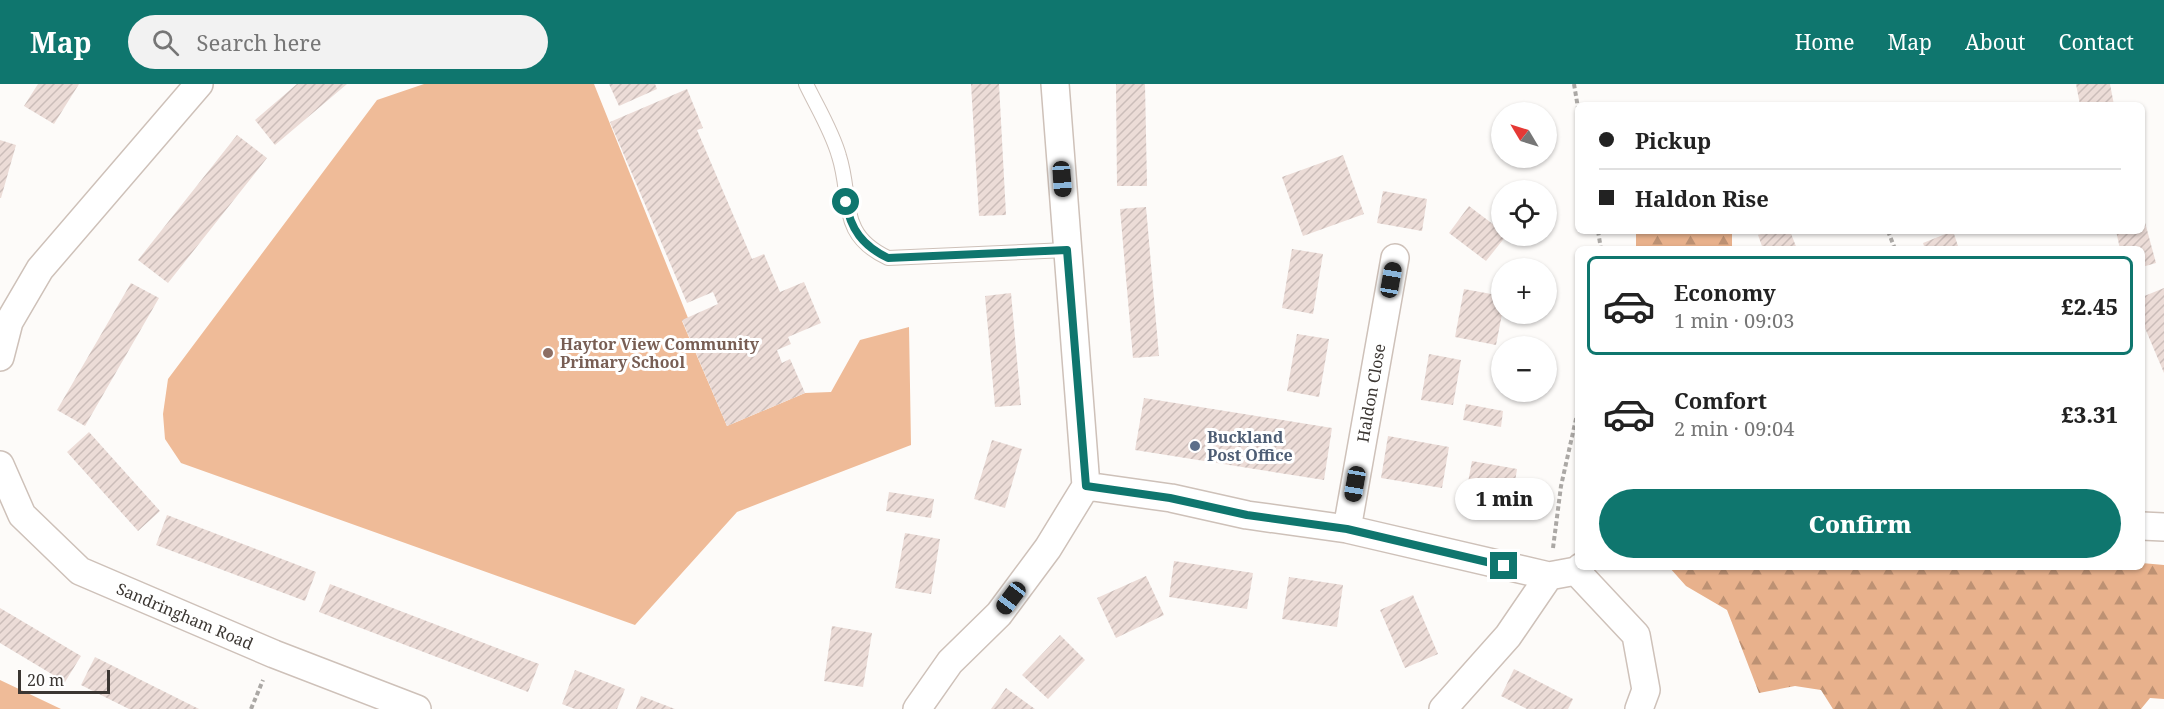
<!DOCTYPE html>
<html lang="en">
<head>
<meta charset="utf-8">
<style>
	:root { --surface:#fff; --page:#f2f2f2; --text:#222; --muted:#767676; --line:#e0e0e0; --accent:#0f766e }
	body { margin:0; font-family:"Noto Serif",serif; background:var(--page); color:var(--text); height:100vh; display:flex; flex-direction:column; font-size:22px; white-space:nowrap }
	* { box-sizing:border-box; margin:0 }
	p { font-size:20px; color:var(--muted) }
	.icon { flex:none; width:33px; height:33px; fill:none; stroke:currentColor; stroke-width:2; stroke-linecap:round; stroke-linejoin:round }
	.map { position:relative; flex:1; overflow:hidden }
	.side { position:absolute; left:1575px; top:162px; width:570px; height:324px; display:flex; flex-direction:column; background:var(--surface); border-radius:9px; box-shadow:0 2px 4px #0004 }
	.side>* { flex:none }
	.banner { position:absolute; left:1575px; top:18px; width:570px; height:132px; border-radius:9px; box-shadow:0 2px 4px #0004; display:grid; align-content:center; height:132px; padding:0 24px; background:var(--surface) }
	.needle { width:39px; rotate:308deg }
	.buttons { position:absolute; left:1491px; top:18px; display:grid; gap:12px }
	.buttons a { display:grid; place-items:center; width:66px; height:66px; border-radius:50%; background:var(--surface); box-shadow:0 2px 4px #0004; font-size:30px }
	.scale { position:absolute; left:18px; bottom:15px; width:92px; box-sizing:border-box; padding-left:6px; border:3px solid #3b3632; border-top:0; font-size:16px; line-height:21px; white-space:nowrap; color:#3b3632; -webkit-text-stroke:4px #fff; paint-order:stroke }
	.end { position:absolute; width:27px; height:27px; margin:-14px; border:8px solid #0f766e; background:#fff; box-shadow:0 0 0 3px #fff }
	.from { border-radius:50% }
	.bubble { position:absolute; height:42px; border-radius:21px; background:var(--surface); box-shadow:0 2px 4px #0004; font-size:20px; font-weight:800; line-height:42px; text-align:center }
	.car { position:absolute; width:18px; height:36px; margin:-18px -9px; border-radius:8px; box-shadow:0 0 4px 2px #0007; background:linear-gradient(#222 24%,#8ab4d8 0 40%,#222 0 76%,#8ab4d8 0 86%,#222 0) }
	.banner b { display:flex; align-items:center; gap:21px; height:57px; font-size:22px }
	.banner b+b { border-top:2px solid var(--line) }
	.banner i { width:15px; height:15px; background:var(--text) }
	ul { padding:10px 0 0; list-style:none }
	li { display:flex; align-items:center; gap:18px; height:99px; margin:0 12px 9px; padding:0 12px; border:3px solid transparent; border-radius:9px }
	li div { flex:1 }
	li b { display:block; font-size:22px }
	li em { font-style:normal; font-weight:800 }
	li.on { border-color:var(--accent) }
	li>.icon { width:54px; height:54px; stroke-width:1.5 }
	.action { display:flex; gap:12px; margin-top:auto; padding:12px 24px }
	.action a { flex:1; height:69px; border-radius:36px; background:var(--accent); color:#fff; font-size:24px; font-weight:800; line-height:69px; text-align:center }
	header { display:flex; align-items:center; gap:36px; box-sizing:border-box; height:84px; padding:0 30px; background:var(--accent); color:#fff }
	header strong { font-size:28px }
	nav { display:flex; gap:33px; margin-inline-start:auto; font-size:21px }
	.search { width:420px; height:54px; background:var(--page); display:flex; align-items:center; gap:15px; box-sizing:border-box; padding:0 21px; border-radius:33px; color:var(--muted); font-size:22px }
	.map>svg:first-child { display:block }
	.forest { fill:url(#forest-firs) }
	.park { fill:#efbb98 }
	.building { fill:url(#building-hatch) }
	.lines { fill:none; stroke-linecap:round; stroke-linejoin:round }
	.lane-casing { stroke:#cec1b9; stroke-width:16 }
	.street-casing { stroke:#cec1b9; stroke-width:30 }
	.path { stroke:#aba8a5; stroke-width:4; stroke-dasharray:4.5 3; stroke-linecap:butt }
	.lane { stroke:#fff; stroke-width:14 }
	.street { stroke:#fff; stroke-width:27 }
	.route { stroke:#0f766e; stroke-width:8 }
	.education-dot { fill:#8d6e63; stroke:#fff; stroke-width:2 }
	.service-dot { fill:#5c6f8a; stroke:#fff; stroke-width:2 }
	.labels { text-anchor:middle; stroke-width:6; stroke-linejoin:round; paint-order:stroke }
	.education-label { font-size:16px; font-weight:bold; fill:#785e54; stroke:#fff; text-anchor:start }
	.street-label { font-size:16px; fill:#3b3632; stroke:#fff }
	.service-label { font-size:16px; font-weight:bold; fill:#4e5e75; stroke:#fff; text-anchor:start }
</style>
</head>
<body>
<header>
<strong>Map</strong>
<div class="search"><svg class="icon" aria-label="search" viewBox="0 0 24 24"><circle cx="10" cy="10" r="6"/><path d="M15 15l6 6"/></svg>Search here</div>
<nav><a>Home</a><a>Map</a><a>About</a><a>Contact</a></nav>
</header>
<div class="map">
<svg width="2164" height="625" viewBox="0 0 2164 625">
	<defs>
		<pattern id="forest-firs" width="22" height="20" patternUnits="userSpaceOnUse" patternTransform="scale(1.5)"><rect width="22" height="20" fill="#e8b18c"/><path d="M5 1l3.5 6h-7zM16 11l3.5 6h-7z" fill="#bd9173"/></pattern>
		<pattern id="building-hatch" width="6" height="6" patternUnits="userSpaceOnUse" patternTransform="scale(1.5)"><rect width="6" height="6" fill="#ecdcd7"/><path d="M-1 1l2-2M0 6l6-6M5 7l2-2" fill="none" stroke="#cbbdb9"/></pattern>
	</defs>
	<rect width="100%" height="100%" fill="#fdfbf9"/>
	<path class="forest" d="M1636 147H1732V165H1636Z
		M2142 479 2164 481V615L2150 614 2141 625H1833L1821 606 1795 602 1759 609 1727 526 1686 502 1669 483H2142Z"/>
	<path class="park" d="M424 0H594L690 239 682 237 727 342 805 309 831 308 860 256 909 243 911 361 737 428 635 541 181 379 165 355 163 330 168 295 377 16Z
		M0 596 61 625H0Z"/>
	<path class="building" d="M38 0H79L54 40 24 22Z
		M297 0H347L275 61 255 36Z
		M609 0H655L657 5 619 22Z
		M971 0H999L1006 131 979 132Z
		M1116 0H1145L1147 102H1117Z
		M2076 0H2110L2114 21H2080Z
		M687 5 703 44 697 46 752 175 764 170 780 208 804 198 821 239 788 253 791 260 777 266 782 279 790 275 805 309 727 342 682 236 718 220 713 208 687 219 610 38Z
		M237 51 267 74 168 199 138 176Z
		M0 56 16 61 1 114H0Z
		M1343 71 1364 130 1303 152 1282 93Z
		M1383 107 1427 115 1422 147 1377 139Z
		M1469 122 1502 147V152H1506L1486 177 1449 149Z
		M1146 123 1159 272 1133 274 1120 125Z
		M2143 131 2156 179 2142 183V165H2120L2116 147H2142Z
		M1770 147H1790L1797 165H1763L1758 151Z
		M1953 147 1959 165H1925L1923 159Z
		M1292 165 1323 170 1313 230 1282 224Z
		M131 199 159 214 85 342 57 326Z
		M2164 204V289L2142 237V213Z
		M1464 205 1502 212V230L1496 261 1455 253Z
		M1011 209 1021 321 995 323 985 212Z
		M1297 250 1329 255 1319 313 1287 307Z
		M1429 270 1461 276 1453 321 1421 316Z
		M1144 314 1332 344 1324 396 1135 366Z
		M1466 320 1503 327 1501 343 1463 336Z
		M89 348 160 427 138 447 67 368Z
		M1388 352 1449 363 1442 404 1381 394Z
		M992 356 1022 365 1005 424 974 415Z
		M1472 377 1517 385 1512 417 1466 409Z
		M889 408 934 415 931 434 886 427Z
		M167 431 316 488 305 517 156 461Z
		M905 449 940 455 931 510 895 504Z
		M1174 477 1253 489 1247 525 1169 513Z
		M1146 492 1164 531 1116 554 1097 514Z
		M1289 493 1343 501 1337 543 1282 535Z
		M330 500 539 580 528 608 319 528Z
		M1413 511 1438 570 1405 584 1380 526Z
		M0 524 81 572 65 598 0 559Z
		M832 542 872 549 863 603 824 597Z
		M1060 551 1085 576 1048 615 1022 591Z
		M95 573 199 625H129L81 601Z
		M1514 585 1573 615 1568 625H1527L1501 612Z
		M575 586 625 605 617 625H575L562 620Z
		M1006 604 1035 625H991Z
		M641 612 675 625H636Z"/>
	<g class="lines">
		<defs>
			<path id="lane" d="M806 0C817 23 832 47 839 72 853 116 837 150 888 174L1067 166"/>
			<path id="street" d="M0 273 9 238 40 185 199 0
				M0 381 22 431 80 487 274 570 417 625
				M1086 402 1171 414 1247 431 1347 445 1549 492 1576 487 1581 483
				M2142 442 2164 443
				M1347 445 1395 174
				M1576 487 1636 551 1646 606 1639 625
				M917 625 950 578 999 530 1048 464 1086 402 1055 0
				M1443 625 1508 552 1549 492"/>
		</defs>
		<use href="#lane" class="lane-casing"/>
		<use href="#street" class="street-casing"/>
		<path class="path" d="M1574 0 1578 24
			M1598 147 1601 165
			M1888 147 1895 165
			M1553 464 1561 402 1578 326
			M251 625 263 596"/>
		<use href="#lane" class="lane"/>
		<use href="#street" class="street"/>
	</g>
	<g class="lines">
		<path class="route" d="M846 118C850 145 863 162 888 174L1067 166 1086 402 1170 414 1247 431 1347 445 1504 482"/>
	</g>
	<circle class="education-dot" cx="548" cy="269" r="6"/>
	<circle class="service-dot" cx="1195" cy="362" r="6"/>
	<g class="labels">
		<g class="education-label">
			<text x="560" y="266">Haytor View Community<tspan x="560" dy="18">Primary School</tspan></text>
		</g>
		<g class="street-label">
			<text transform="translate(1371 309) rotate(-80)" y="6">Haldon Close</text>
			<text transform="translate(185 532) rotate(23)" y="6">Sandringham Road</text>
		</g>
		<g class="service-label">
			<text x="1207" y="359">Buckland<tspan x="1207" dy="18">Post Office</tspan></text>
		</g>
	</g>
</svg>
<div class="buttons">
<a><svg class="needle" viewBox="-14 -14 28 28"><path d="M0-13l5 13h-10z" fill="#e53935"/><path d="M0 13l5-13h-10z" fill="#767676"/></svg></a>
<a><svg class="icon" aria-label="locate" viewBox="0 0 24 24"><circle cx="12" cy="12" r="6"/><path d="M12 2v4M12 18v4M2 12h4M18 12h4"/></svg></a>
<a>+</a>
<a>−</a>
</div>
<div class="scale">20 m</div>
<i class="end from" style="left:846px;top:118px"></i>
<i class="end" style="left:1504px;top:482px"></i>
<div class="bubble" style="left:1455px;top:394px;width:99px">1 min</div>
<i class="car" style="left:1062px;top:95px;rotate:176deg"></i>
<i class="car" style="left:1391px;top:196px;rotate:10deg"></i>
<i class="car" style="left:1355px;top:400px;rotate:190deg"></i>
<i class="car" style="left:1011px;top:514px;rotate:217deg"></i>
<div class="banner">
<b><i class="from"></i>Pickup</b>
<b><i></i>Haldon Rise</b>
</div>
<section class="side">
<ul>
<li class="on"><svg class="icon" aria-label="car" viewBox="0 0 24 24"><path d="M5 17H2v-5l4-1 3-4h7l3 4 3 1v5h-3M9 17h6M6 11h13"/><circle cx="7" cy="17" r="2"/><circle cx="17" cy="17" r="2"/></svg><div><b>Economy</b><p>1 min · 09:03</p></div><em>£2.45</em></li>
<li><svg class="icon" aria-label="car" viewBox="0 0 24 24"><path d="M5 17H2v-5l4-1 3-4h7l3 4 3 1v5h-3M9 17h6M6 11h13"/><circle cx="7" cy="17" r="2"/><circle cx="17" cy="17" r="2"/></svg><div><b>Comfort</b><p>2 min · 09:04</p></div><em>£3.31</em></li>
</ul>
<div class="action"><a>Confirm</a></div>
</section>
</div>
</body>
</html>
